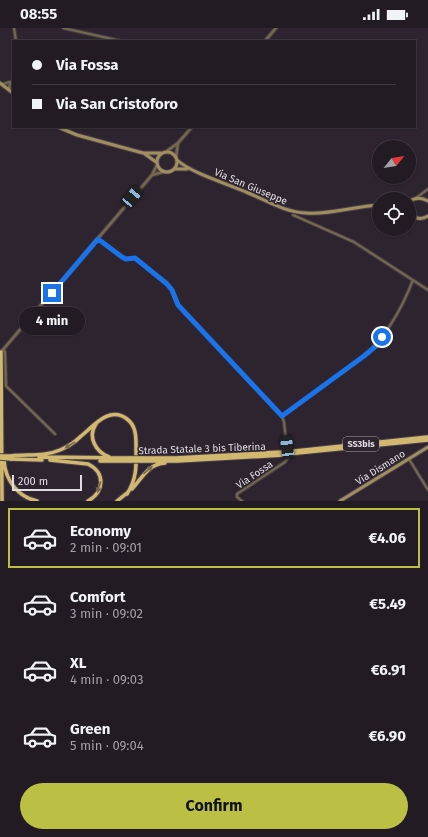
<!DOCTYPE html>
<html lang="en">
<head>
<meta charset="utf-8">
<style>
	:root { --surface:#221b23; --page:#2e2830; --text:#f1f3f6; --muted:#a2a1a6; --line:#3f3941; --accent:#bbc044 }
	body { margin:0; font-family:"Fira Sans",sans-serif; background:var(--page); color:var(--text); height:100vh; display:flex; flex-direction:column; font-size:15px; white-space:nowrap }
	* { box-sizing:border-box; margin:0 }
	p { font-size:13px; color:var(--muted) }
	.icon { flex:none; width:22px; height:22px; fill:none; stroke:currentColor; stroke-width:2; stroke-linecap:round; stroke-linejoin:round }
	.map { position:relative; height:473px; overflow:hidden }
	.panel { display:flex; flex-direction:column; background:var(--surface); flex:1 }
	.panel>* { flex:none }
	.banner { position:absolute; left:12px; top:12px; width:404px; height:88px; border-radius:0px; box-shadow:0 1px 3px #0004,0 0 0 1px var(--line); display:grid; align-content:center; height:88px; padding:0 20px; background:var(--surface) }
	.needle { width:26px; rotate:60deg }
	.tools { position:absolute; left:372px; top:112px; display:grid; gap:8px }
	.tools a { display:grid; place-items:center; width:44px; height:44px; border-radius:50%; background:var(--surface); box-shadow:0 1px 3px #0004,0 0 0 1px var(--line); font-size:20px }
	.scale { position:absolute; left:12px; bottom:10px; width:70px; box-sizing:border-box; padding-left:4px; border:2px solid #e2dce3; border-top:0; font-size:11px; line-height:14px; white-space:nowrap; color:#e2dce3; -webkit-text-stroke:3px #2d242f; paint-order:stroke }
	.end { position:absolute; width:18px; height:18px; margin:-9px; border:5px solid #1a73e8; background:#fff; box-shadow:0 0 0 2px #fff }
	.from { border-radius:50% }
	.bubble { position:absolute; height:28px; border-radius:14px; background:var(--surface); box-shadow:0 1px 3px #0004,0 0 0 1px var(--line); font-size:13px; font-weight:700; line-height:28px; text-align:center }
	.car { position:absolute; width:12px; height:24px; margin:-12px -6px; border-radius:5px; box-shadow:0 0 3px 1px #0007; background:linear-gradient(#222 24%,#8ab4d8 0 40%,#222 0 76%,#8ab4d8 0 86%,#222 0) }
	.banner b { display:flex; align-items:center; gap:14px; height:38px; font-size:15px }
	.banner b+b { border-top:1px solid var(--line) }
	.banner i { width:10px; height:10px; background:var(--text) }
	ul { padding:7px 0 0; list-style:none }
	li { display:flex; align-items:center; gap:12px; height:60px; margin:0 8px 6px; padding:0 12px; border:2px solid transparent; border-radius:0px }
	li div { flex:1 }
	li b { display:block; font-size:15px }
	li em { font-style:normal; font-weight:700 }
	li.selected { border-color:var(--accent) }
	li>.icon { width:36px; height:36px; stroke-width:1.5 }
	.button { display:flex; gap:8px; margin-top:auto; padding:8px 20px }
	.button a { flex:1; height:46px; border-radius:24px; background:var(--accent); color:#111; font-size:16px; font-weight:700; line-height:46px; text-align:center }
	.status { display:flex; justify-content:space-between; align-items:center; height:28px; padding:0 20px; background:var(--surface); direction:ltr }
	.status svg { height:11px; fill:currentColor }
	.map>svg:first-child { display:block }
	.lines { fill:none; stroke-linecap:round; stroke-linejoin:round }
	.minor-casing { stroke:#4a414c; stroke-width:4 }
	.tertiary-casing { stroke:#4a414c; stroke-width:4.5 }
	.secondary-casing { stroke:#4a414c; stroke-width:5 }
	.trunk-casing { stroke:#4a414c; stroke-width:5.5 }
	.minor { stroke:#74694a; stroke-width:2 }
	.tertiary { stroke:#74694a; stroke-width:2.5 }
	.secondary { stroke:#a08e5c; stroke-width:3 }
	.trunk { stroke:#d2b86f; stroke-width:3.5 }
	.trunk-bridge-casing { stroke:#4a414c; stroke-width:5.5; stroke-linecap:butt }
	.trunk-bridge { stroke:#d2b86f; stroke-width:3.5 }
	.oneway { fill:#77674c }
	.route { stroke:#1a73e8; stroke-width:5 }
	.labels { text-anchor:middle; stroke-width:3; stroke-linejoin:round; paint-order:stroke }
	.shield { fill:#2d242f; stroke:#aca5ad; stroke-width:1 }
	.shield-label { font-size:9px; font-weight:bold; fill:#e2dce3 }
	.street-label { font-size:10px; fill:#e2dce3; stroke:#2d242f }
</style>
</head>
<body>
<div class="status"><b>08:55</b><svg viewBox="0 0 49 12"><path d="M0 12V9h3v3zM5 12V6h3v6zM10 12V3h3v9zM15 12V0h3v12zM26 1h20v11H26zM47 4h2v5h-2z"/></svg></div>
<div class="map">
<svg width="428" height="473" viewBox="0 0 428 473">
	<rect width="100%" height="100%" fill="#2d242f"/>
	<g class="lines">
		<defs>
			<path id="minor" d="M14 0 16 13
				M63 0 121 13
				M11 54 8 61 13 58
				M3 56 13 53
				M416 170 428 161
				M410 186 409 193 416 190
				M293 187 354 214 428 262
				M98 211 122 229 125 231 135 230 167 255 171 261 178 277 282 388
				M3 322 5 324 6 358 55 406
				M409 431 428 462
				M242 473 237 469V466L285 434 288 430 284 394 282 388 364 328C387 308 402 280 413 252"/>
			<path id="tertiary" d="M265 13 276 0
				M167 123 178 115 192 99
				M176 129 178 115
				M152 147 163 144
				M1 324 152 147 157 137"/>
			<path id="secondary" d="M0 55 13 65
				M58 99 77 107 143 125H161
				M157 134a10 10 0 1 1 20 0a10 10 0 1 1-20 0Z
				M145 126 156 134
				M177 132C191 145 228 156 246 164 266 172 284 184 306 185 331 187 355 178 379 177
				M174 141H187
				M409 174C415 169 421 169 428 173
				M409 185C414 191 422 192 428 188
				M340 473 428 419"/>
			<path id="trunk" d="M1 324 2 473
				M96 396C87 409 96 424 109 429
				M295 423 428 409
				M297 425 428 412
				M11 428C28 426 44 429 60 422 67 419 74 415 80 409 93 399 109 377 127 391 135 397 136 406 136 416 136 435 138 449 127 466
				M39 429 130 430
				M141 430H176L282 424
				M11 431 42 432
				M4 432C5 452 18 469 37 473
				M50 432 88 436C106 445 104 464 88 473
				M100 433H130
				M141 433H177L283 427
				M132 461C142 450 148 436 165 435
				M117 473 127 465"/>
		</defs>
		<use href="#minor" class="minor-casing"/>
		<use href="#tertiary" class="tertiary-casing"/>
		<use href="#secondary" class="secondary-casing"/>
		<use href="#trunk" class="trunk-casing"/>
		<use href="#minor" class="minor"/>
		<use href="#tertiary" class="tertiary"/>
		<use href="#secondary" class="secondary"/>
		<use href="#trunk" class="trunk"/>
		<defs>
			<path id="trunk-bridge" d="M282 424 295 423
				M283 427 297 425
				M0 428H11
				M0 430 11 431
				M130 430H141
				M130 433H141"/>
		</defs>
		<use href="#trunk-bridge" class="trunk-bridge-casing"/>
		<use href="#trunk-bridge" class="trunk-bridge"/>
	</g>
	<defs><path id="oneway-solid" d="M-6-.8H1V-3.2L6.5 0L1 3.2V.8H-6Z"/></defs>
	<g class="oneway">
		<use href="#oneway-solid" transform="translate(70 417) rotate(148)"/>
		<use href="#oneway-solid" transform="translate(148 442) rotate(-40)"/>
		<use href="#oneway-solid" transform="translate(99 459) rotate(106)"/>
	</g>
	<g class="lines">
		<path class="route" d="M52 265 98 211 122 229 126 231 135 230 167 256 172 262 178 277 282 388 364 328 376 318 382 309"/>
	</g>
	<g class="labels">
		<rect class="shield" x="343" y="409" width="36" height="14" rx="3"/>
		<g class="shield-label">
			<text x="361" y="419">SS3bis</text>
		</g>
		<g class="street-label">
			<text transform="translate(251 158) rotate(23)" y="4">Via San Giuseppe</text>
			<text transform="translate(202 420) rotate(-2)" y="4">Strada Statale 3 bis Tiberina</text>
			<text transform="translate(380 439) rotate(-32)" y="4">Via Dismano</text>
			<text transform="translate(254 446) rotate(-34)" y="4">Via Fossa</text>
		</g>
	</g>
</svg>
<div class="tools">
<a><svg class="needle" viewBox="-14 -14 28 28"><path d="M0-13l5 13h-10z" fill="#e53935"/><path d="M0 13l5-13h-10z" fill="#a2a1a6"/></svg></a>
<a><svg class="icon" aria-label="locate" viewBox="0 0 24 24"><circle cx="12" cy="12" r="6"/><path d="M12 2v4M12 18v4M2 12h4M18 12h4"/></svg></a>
</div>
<div class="scale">200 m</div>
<i class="end from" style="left:382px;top:309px"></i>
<i class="end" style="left:52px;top:265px"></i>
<div class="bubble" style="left:19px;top:279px;width:66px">4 min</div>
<i class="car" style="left:132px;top:169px;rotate:40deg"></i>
<i class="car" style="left:287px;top:419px;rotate:353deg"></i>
<div class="banner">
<b><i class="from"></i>Via Fossa</b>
<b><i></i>Via San Cristoforo</b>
</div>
</div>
<section class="panel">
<ul>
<li class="selected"><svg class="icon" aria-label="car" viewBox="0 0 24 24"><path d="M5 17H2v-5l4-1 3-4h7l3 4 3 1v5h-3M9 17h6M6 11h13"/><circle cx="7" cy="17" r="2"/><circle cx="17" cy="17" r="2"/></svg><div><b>Economy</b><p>2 min · 09:01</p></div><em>€4.06</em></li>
<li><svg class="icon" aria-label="car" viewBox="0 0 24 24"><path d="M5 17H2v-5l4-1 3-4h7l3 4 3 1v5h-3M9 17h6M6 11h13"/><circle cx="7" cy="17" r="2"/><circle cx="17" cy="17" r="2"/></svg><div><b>Comfort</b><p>3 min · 09:02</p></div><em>€5.49</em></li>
<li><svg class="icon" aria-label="car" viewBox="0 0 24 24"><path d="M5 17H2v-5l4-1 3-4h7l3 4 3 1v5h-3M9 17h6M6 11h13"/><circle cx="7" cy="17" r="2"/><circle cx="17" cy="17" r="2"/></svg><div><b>XL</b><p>4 min · 09:03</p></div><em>€6.91</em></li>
<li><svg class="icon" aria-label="car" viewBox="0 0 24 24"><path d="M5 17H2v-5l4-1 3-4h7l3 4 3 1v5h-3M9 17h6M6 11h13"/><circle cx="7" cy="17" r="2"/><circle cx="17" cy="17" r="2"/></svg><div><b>Green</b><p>5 min · 09:04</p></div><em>€6.90</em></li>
</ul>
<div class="button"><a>Confirm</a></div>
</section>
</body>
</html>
